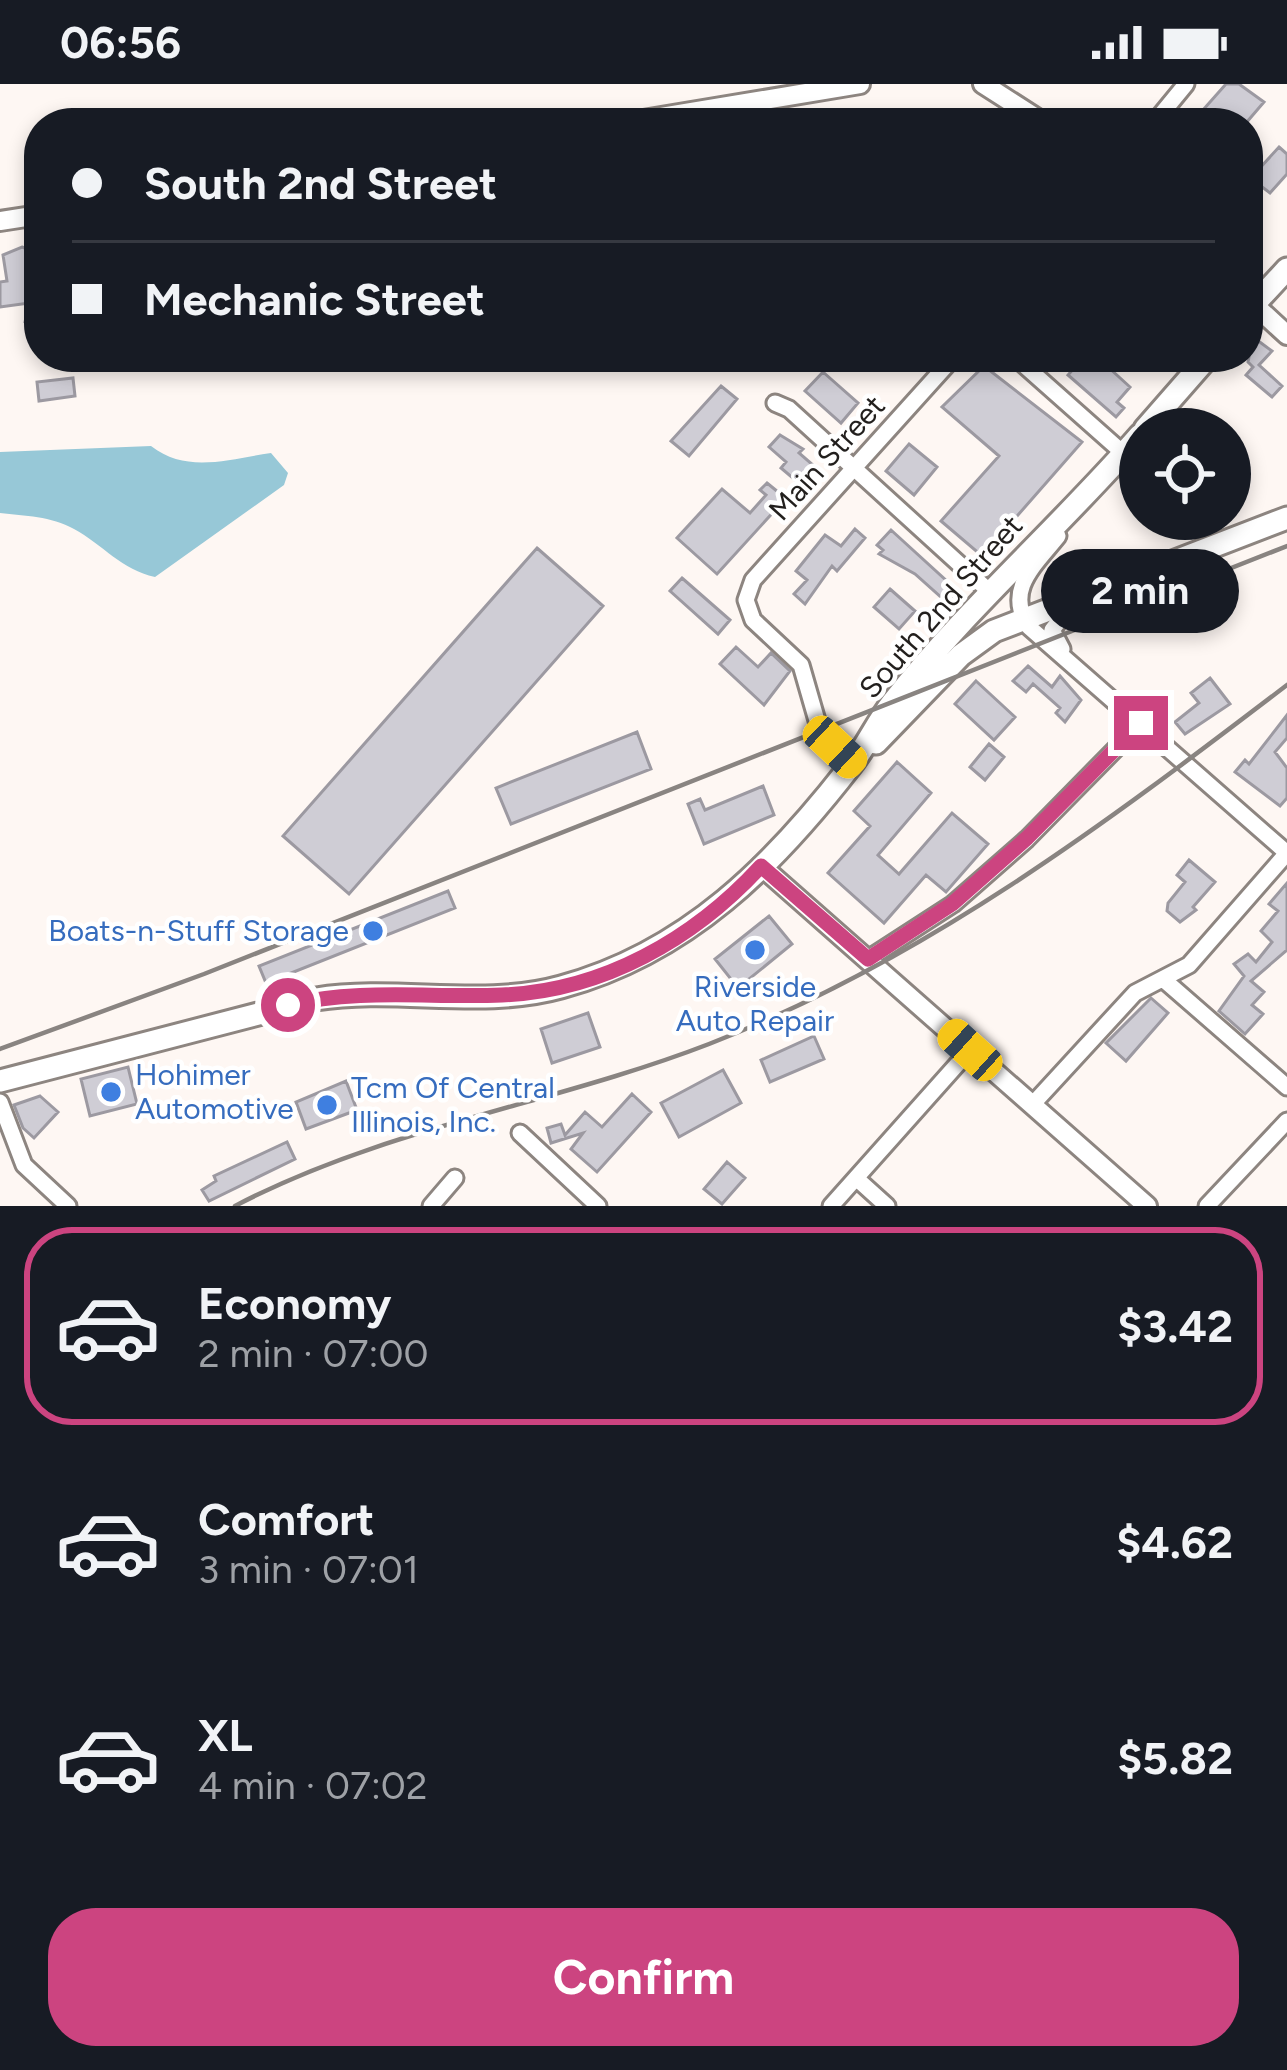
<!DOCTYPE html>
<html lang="en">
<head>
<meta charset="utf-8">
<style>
	:root { --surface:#171b24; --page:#20242c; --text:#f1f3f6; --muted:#9ea1a6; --line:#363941; --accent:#cc4480 }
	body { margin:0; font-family:Figtree,sans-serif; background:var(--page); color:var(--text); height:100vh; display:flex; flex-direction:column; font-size:45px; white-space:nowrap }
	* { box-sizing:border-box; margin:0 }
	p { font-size:39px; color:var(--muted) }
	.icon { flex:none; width:66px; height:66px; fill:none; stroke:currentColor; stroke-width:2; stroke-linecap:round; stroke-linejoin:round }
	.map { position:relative; height:1122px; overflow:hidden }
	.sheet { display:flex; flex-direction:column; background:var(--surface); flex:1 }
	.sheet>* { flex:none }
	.hud { position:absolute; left:24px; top:24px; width:1239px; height:264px; border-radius:48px; box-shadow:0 6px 18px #0003; display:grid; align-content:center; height:264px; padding:0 48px; background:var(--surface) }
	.tools { position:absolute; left:1119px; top:324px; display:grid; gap:24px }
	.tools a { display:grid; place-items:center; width:132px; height:132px; border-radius:50%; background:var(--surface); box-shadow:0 6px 18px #0003; font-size:60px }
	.end { position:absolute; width:54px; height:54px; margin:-27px; border:15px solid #cc4480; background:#fff; box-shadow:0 0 0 6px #fff }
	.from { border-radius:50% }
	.bubble { position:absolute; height:84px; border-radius:42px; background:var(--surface); box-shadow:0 6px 18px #0003; font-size:39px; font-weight:700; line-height:84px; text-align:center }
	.car { position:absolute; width:36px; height:72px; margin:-36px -18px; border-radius:15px; box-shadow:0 0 9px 3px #0007; background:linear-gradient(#f5c518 24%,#345 0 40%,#f5c518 0 76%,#345 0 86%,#f5c518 0) }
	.hud b { display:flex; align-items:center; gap:42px; height:114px; font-size:45px }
	.hud b+b { border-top:3px solid var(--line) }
	.hud i { width:30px; height:30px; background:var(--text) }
	ul { padding:21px 0 0; list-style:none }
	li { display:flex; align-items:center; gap:36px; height:198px; margin:0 24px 18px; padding:0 24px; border:6px solid transparent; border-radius:48px }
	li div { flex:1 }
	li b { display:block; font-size:45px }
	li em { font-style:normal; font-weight:700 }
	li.selected { border-color:var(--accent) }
	li>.icon { width:108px; height:108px; stroke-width:1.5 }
	.primary-button { display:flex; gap:24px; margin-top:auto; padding:24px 48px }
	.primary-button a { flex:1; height:138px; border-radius:48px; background:var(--accent); color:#fff; font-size:48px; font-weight:700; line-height:138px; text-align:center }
	.status { display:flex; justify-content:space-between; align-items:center; height:84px; padding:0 60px; background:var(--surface); direction:ltr }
	.status svg { height:33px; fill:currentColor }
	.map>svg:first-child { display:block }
	.water { fill:#97c8d7 }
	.building { fill:#cfcdd5; stroke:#9c99a1; stroke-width:3 }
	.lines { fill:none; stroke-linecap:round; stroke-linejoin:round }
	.minor-casing { stroke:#8d8580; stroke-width:21 }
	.tertiary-casing { stroke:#8d8580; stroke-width:24 }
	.secondary-casing { stroke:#8d8580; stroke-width:27 }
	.minor { stroke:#fff; stroke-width:15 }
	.tertiary { stroke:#fff; stroke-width:18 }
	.secondary { stroke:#fff; stroke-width:21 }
	.rail { stroke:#898481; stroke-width:4.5 }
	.route { stroke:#cc4480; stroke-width:15 }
	.shop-dot { fill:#3f7fe0; stroke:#fff; stroke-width:4.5 }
	.labels { text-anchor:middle; stroke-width:9; stroke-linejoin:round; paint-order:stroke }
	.street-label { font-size:30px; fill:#221f1d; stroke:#fff }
	.shop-label { font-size:30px; fill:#366cbe; stroke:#fff; text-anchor:start }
</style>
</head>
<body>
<div class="status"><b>06:56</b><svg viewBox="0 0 49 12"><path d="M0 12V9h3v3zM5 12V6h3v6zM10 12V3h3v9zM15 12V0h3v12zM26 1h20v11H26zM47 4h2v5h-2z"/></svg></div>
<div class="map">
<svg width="1287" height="1122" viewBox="0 0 1287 1122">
	<rect width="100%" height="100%" fill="#fef7f3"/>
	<path class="water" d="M151 362C187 390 228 375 271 369L288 389 284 401 155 493C122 486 103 461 74 445 51 432 25 432 0 429V368Z"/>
	<path class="building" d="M1226 0H1239L1264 18 1246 39H1216L1202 27Z
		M1279 63 1287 70V90L1270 109 1261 102 1248 117V97Z
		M22 163 39 169V247L25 238 29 219 0 223V198L7 197 3 171Z
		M1253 253 1272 267 1259 281 1282 302 1272 313 1246 291 1253 283 1248 278Z
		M1084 273H1097L1130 303 1117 318 1124 324 1116 333 1068 291Z
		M984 282 1082 358 982 472 941 437 999 372 942 323Z
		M823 288 858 319 841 339 805 307Z
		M73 294 75 312 39 317 37 298Z
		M721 302 737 315 689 372 671 357Z
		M780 351 803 365 799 369 813 381 801 401 781 384 786 378 769 363Z
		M909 360 937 383 914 411 886 387Z
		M767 399 783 412 778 423 717 490 677 454 722 405 750 429 766 411 760 406Z
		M855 445 865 454 837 487 832 482 805 520 794 510 807 496 796 487 825 451 841 462Z
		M891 446 961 510 951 522 915 490 879 470 883 466 877 461Z
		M537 464 603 522 349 810 283 752Z
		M682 494 730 536 718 550 670 507Z
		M890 505 915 527 899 545 874 523Z
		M736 563 758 583 771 569 790 587 764 621 720 580Z
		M1028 582 1052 603 1060 592 1081 616 1065 638 1056 629 1060 624 1033 600 1026 608 1013 597Z
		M1210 594 1230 620 1185 650 1175 638 1199 619 1191 609Z
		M976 597 1015 633 994 656 955 620Z
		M1287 631V654L1275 668 1287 684V714L1280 722 1235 688 1245 676 1249 680Z
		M637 648 651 685 511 740 496 704Z
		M989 660 1004 673 985 696 970 683Z
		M897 678 931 709 878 771 899 790 952 729 988 760 946 808 926 791 884 839 828 789 870 742 854 727Z
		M763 702 774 731 704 760 688 720 700 715 705 726Z
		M1189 776 1215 798 1193 823 1196 826 1180 838 1167 827 1168 819 1185 798 1177 791Z
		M1287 799V866L1251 897 1264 908 1252 921 1263 930 1245 950 1219 927 1244 892 1234 880 1248 870 1256 878 1272 858 1261 847 1278 827 1269 820Z
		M448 807 455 824 266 899 259 882Z
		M769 832 792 860 738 904 715 875Z
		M1151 914 1168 929 1126 977 1106 959Z
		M588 929 600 963 552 979 541 945Z
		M814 952 824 975 770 998 761 976Z
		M128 983 137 1020 90 1032 81 995Z
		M723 986 741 1019 679 1053 661 1019Z
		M346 997 357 1026 306 1045 296 1018Z
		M632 1010 651 1028 597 1088 571 1065 583 1049 551 1059 547 1044 561 1040 565 1051 585 1028 602 1043Z
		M40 1012 58 1028 34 1054 23 1044 14 1021Z
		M287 1058 295 1075 209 1117 202 1106 216 1097 214 1092Z
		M727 1078 745 1094 722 1120 704 1105Z"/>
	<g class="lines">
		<defs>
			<path id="minor" d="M1154 39 1186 0
				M1015 273 1140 384
				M775 319 789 325 990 508
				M1062 565 1052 546 1071 522
				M852 679 820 647 801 581 753 536 746 516 753 496 954 273
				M868 875 953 820 1027 755 1141 639
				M1163 895 1287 1003
				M0 1018 24 1081 68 1122
				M1032 1021 1135 909 1189 881 1287 769 1029 543C1004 506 1035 481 1058 452
				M520 1049 598 1122
				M856 1094 887 1122
				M431 1122 455 1094
				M831 1122 970 966
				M1207 1122 1287 1037"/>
			<path id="tertiary" d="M983 0 1044 39
				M625 39 860 0
				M0 137 39 131
				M1248 215 1287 251
				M761 782 1147 1122"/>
			<path id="secondary" d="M1248 227 1287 185
				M1145 345 1208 273
				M876 659 961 571 994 547 1287 434
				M0 997 316 915C397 902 482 925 561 903 687 869 774 781 852 680 867 661 877 638 892 619 968 523 1060 443 1140 351"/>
		</defs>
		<use href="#minor" class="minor-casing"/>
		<use href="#tertiary" class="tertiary-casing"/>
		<use href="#secondary" class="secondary-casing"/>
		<use href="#minor" class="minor"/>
		<use href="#tertiary" class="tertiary"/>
		<use href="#secondary" class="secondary"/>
		<path class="rail" d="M0 965 204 890 1287 462
			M235 1122C383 1044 554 1020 709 960 925 876 1105 740 1287 601"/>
	</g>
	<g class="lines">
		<path class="route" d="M288 921C360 904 429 914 502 911 603 907 694 855 761 782L868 875 952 820 1027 754 1141 639"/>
	</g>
	<g class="shop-dot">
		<circle cx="373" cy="847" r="12"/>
		<circle cx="755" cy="866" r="12"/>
		<circle cx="111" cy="1008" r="12"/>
		<circle cx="327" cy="1021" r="12"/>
	</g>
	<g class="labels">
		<g class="street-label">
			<text transform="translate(827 374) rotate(-48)" y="10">Main Street</text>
			<text transform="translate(941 523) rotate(-49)" y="10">South 2nd Street</text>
		</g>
		<g class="shop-label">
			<text x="349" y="857" text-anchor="end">Boats-n-Stuff Storage</text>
			<text x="755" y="913" text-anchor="middle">Riverside<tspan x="755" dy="34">Auto Repair</tspan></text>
			<text x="135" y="1001">Hohimer<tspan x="135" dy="34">Automotive</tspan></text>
			<text x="351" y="1014">Tcm Of Central<tspan x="351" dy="34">Illinois, Inc.</tspan></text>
		</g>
	</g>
</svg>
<div class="tools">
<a><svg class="icon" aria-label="locate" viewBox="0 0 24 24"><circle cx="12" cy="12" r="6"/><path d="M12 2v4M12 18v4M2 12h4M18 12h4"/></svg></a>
</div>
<i class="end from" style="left:288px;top:921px"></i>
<i class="end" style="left:1141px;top:639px"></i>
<div class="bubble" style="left:1041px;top:465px;width:198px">2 min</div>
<i class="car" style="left:835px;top:663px;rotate:133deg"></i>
<i class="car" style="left:970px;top:966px;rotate:312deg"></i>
<div class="hud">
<b><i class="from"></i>South 2nd Street</b>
<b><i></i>Mechanic Street</b>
</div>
</div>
<section class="sheet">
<ul>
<li class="selected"><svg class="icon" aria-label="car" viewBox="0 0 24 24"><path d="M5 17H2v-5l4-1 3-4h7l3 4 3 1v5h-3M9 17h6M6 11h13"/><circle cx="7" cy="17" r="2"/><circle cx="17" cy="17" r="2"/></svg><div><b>Economy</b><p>2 min · 07:00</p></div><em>$3.42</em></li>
<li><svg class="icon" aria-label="car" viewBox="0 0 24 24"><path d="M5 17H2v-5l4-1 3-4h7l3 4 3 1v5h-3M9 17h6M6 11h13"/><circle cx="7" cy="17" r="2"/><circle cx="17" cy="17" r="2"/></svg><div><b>Comfort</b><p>3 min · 07:01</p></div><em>$4.62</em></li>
<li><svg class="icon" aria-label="car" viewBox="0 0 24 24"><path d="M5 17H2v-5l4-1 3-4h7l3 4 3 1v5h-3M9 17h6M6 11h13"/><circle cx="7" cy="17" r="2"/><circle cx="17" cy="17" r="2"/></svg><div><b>XL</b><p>4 min · 07:02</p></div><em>$5.82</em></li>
</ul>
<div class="primary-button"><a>Confirm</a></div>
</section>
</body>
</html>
